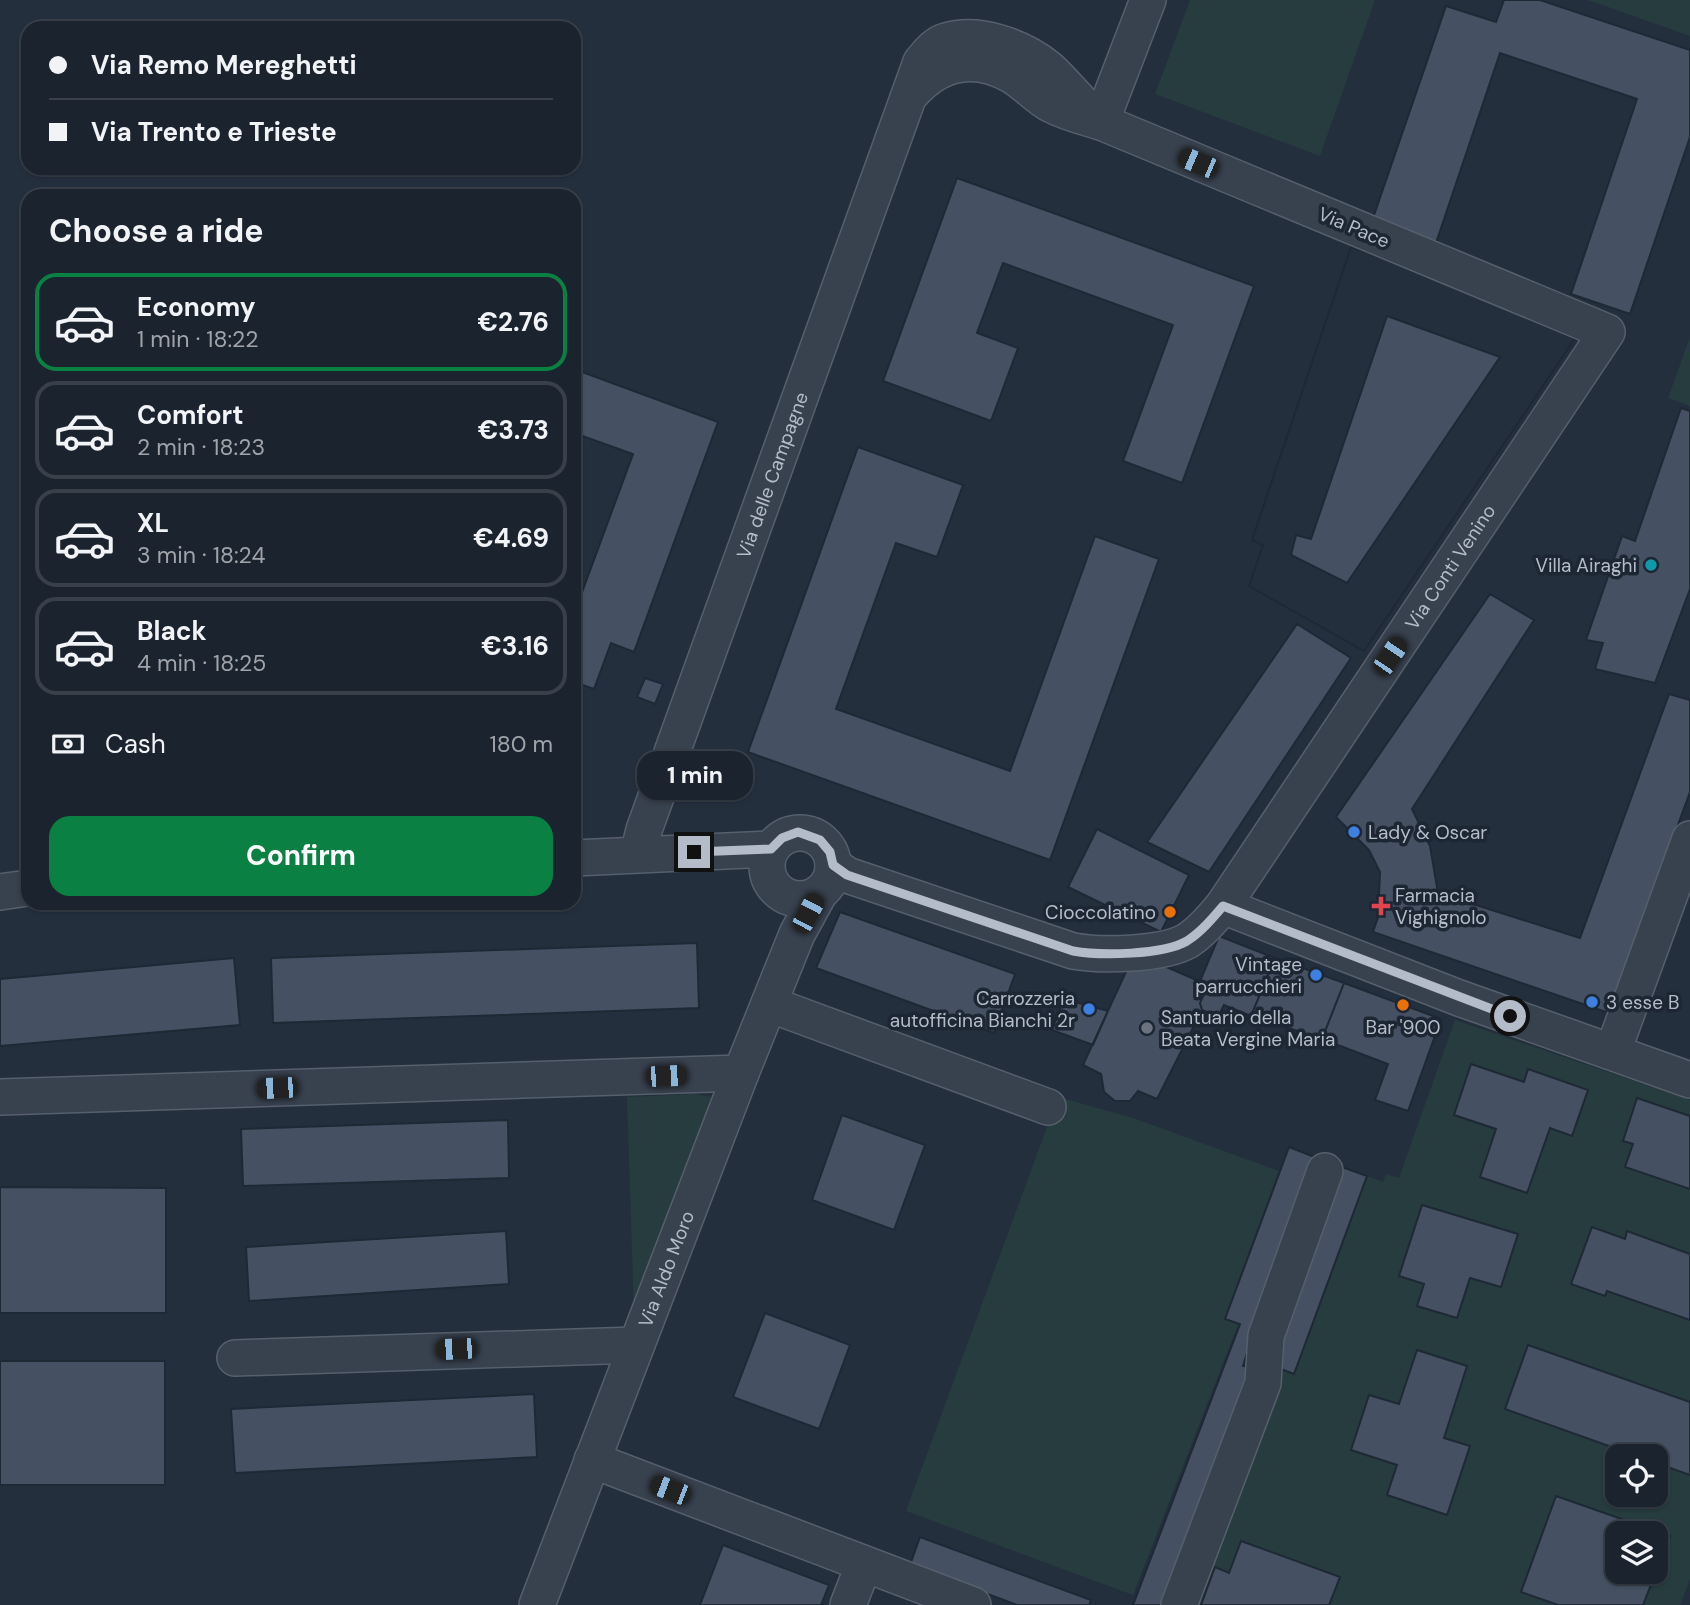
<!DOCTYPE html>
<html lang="en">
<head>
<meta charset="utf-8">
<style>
	:root { --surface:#1b232e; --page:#282f3a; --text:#f1f3f6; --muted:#a0a4aa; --line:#39404a; --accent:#0b8043 }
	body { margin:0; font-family:"DM Sans",sans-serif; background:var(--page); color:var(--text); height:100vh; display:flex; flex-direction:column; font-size:26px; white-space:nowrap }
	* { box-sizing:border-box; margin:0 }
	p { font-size:23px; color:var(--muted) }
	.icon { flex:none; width:38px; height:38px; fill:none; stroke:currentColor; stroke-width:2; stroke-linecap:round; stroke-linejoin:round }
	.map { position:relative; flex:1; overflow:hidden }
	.panel { position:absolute; left:21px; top:189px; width:560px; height:721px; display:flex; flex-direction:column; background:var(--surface); border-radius:21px; box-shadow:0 2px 5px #0004,0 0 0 2px var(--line) }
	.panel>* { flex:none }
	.banner { position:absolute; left:21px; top:21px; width:560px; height:154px; border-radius:21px; box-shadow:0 2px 5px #0004,0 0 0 2px var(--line); display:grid; align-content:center; height:154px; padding:0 28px; background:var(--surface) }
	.tools { position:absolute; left:1605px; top:1444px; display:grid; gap:14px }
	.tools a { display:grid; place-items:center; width:63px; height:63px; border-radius:14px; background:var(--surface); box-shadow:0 2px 5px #0004,0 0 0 2px var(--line); font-size:35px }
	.end { position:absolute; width:32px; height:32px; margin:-16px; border:9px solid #b4bcc9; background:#111; box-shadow:0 0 0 4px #111 }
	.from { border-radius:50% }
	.bubble { position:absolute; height:49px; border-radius:21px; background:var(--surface); box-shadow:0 2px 5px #0004,0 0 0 2px var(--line); font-size:23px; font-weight:700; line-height:49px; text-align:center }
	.car { position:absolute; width:21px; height:42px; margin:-21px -10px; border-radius:9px; box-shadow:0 0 5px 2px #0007; background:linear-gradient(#222 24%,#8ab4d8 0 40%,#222 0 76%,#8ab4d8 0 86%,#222 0) }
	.banner b { display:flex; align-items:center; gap:24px; height:66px; font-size:26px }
	.banner b+b { border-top:2px solid var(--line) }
	.banner i { width:18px; height:18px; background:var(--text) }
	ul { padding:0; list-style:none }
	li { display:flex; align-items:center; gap:21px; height:98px; margin:0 14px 10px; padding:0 14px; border:4px solid var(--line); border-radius:21px }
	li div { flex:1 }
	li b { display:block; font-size:26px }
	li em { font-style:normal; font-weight:700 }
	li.current { border-color:var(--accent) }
	li>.icon { width:63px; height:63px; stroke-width:1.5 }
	h2 { padding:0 28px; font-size:32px; line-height:84px }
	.pay { display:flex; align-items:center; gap:18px; height:77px; padding:0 28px; font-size:26px }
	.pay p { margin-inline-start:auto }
	.cta { display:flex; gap:14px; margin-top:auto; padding:14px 28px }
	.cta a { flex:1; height:80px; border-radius:21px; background:var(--accent); color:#fff; font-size:28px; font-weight:700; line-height:80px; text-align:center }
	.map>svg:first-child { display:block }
	.green { fill:#263c3f; fill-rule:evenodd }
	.building { fill:#455162; stroke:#1f2835; stroke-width:2; fill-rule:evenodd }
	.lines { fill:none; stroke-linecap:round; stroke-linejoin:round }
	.minor-casing { stroke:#565f6c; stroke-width:38 }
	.minor { stroke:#38414e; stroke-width:35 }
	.route { stroke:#b4bcc9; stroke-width:9 }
	.culture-dot { fill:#0f9aa8; stroke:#1d2633; stroke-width:2.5 }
	.shop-dot { fill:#3f7fe0; stroke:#1d2633; stroke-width:2.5 }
	.health-dot { fill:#e0444e; stroke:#1d2633; stroke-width:2.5 }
	.food-dot { fill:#e8710a; stroke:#1d2633; stroke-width:2.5 }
	.worship-dot { fill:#6b7280; stroke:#1d2633; stroke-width:2.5 }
	.labels { text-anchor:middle; stroke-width:7; stroke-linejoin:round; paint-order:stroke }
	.street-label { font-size:19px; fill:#b4bcc9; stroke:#1d2633 }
	.poi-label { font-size:19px; fill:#b4bcc9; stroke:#1d2633; text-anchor:end }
</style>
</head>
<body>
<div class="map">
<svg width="1690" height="1605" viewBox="0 0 1690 1605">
	<rect width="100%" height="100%" fill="#242f3e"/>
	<path class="green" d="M1190 0H1375L1320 156 1155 94Z
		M1588 0H1690V36Z
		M1690 337V406L1668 398Z
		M1455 1020 1690 1100V1579L1680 1605H1133L1239 1324 1229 1321 1238 1325 1133 1595 906 1511 1058 1097 1133 1118 1279 1171 1224 1320 1289 1147 1383 1182 1386 1174 1399 1178ZM1617 1456H1656V1494H1617ZM1617 1533H1656V1572H1617Z
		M694 1094 712 1097 634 1313 627 1097Z"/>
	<path class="building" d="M1504 0H1540L1690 50V137L1630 314 1571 294 1637 99 1500 53 1436 243 1372 221 1446 6 1496 22Z
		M957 178 1254 286 1182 483 1123 461 1173 325 1003 263 977 333 1018 348 991 421 883 381Z
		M1351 247 1529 313 1584 325 1364 651 1249 586 1263 545 1252 540ZM1387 316 1500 357 1347 583 1291 555 1296 535 1311 539Z
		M1351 247 1529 313 1584 325 1364 651 1249 586 1263 545 1252 540Z
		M574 369 718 422 634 652 611 643 594 689 574 682V602L578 603 633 454 574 433Z
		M1681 408 1690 411V589L1655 683 1595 669 1603 643 1586 640 1622 536 1635 541Z
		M858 447 963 485 937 557 896 543 836 709 1010 771 1095 536 1159 559 1050 860 748 752Z
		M1490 594 1534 620 1412 809 1430 846 1438 893 1580 938 1669 694 1690 700V792L1609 1013 1373 932 1378 917 1380 872 1369 850 1336 817Z
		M1297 624 1351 658 1209 872 1147 842Z
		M645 678 663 684 655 704 637 697Z
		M1097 829 1189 875 1161 932 1068 887Z
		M840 912 1015 974 994 1033 816 968Z
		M1219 936 1275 958 1251 1016 1224 1005 1218 1017 1202 1010 1200 1003 1208 985 1200 981Z
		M697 943 699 1008 273 1023 271 958Z
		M234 958 240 1025 0 1046V979Z
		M1275 958 1344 983 1322 1039 1251 1016Z
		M1148 959 1208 985 1200 1003 1202 1010 1157 1099 1138 1091 1130 1101H1115L1104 1092 1101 1074 1083 1065 1130 963Z
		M1344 983 1441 1019 1408 1111 1375 1100 1388 1064 1322 1039Z
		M1064 999 1108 1011 1093 1045 1052 1030Z
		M1471 1064 1524 1082 1528 1069 1588 1090 1572 1136 1550 1128 1527 1193 1480 1177 1496 1129 1454 1115Z
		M1637 1098 1690 1116V1189L1625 1167 1633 1144 1623 1141Z
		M842 1115 925 1145 894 1230 812 1200Z
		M508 1120 509 1178 243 1186 241 1129Z
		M1289 1147 1317 1158 1255 1327 1243 1366 1250 1367 1165 1605H1133L1240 1324 1225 1319Z
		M1342 1167 1367 1176 1294 1374 1270 1365Z
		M0 1187 166 1188V1313H0Z
		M1422 1205 1518 1234 1501 1287 1470 1278 1457 1318 1417 1306 1424 1284 1399 1276Z
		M1592 1227 1625 1239 1627 1231 1690 1254V1320L1607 1291 1605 1296 1571 1284Z
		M506 1231 509 1284 249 1301 246 1247Z
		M765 1313 850 1345 819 1429 733 1397Z
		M1528 1345 1690 1402V1475L1656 1463V1456H1637L1505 1409Z
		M1417 1350 1467 1366 1444 1438 1470 1446 1447 1515 1387 1495 1397 1465 1351 1450 1369 1395 1399 1404Z
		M0 1361H165V1485H0Z
		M534 1394 537 1457 235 1473 231 1409Z
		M1556 1496 1670 1536 1643 1605H1558L1521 1592ZM1617 1533H1656V1572H1617Z
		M920 1537 1091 1600 1089 1605H1017L910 1565Z
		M1241 1541 1340 1577 1329 1605H1201L1215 1567 1229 1573Z
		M723 1545 829 1585 821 1605H700Z"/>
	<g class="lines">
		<defs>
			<g id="minor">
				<circle cx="800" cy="866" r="33"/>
				<path id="s1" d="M638 854 644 830 921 62C928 54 935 44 946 41 979 31 1022 47 1048 68 1067 85 1082 106 1101 122 1084 117 1067 113 1050 104 1036 96 1025 83 1011 75 973 54 937 63 910 95"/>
				<path d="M574 858 771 849"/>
				<path id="s2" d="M833 865 847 875 1073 951C1101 956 1162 955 1187 941 1201 932 1212 919 1223 906L1607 332 1101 122 1148 0"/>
				<path d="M0 892 28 888"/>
				<path d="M1223 906 1459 998 1690 1080"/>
				<path d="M769 1004 1048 1107"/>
				<path d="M1613 1051 1690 839"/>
				<path d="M0 1097 741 1073"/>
				<path d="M235 1358 636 1345"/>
				<path d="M592 1460 973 1605"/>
				<path id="s3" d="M537 1605 741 1073 797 934 820 892"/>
				<path d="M848 1605 864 1564"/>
				<path d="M1179 1605 1263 1383 1266 1336 1325 1171"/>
			</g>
		</defs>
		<use href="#minor" class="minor-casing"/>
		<use href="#minor" class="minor"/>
	</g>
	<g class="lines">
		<path class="route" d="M694 852 771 849 782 838 798 832 820 840 830 852 833 865 847 875 1073 951C1100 956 1163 955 1187 941 1201 932 1212 919 1223 906L1510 1016"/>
	</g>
	<circle class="culture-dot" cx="1651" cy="565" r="7"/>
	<g class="shop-dot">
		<circle cx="1354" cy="832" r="7"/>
		<circle cx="1316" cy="975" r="7"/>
		<circle cx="1592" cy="1002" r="7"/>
		<circle cx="1089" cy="1009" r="7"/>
	</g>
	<path class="health-dot" d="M1377.5 895.5h7v7h7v7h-7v7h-7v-7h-7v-7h7z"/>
	<g class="food-dot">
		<circle cx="1170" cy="912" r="7"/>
		<circle cx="1403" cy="1005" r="7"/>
	</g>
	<circle class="worship-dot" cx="1147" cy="1028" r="7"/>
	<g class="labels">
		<g class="street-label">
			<text transform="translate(1354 227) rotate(23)" y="7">Via Pace</text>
			<text dy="7" stroke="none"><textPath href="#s1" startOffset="402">Via delle Campagne</textPath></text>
			<text dy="7" stroke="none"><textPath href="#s2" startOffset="830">Via Conti Venino</textPath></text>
			<text dy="7" stroke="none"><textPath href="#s3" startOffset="360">Via Aldo Moro</textPath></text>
		</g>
		<g class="poi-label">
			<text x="1637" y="572">Villa Airaghi</text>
			<text x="1368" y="839" text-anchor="start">Lady &amp; Oscar</text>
			<text x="1395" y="902" text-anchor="start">Farmacia<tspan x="1395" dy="22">Vighignolo</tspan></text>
			<text x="1156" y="919">Cioccolatino</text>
			<text x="1302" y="971">Vintage<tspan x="1302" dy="22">parrucchieri</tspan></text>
			<text x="1075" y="1005">Carrozzeria<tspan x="1075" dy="22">autofficina Bianchi 2r</tspan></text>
			<text x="1606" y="1009" text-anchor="start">3 esse B</text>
			<text x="1161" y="1024" text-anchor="start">Santuario della<tspan x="1161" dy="22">Beata Vergine Maria</tspan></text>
			<text x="1403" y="1034" text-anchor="middle">Bar '900</text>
		</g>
	</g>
</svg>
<div class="tools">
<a><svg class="icon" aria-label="locate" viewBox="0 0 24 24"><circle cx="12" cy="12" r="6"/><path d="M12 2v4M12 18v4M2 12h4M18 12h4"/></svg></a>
<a><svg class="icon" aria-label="layers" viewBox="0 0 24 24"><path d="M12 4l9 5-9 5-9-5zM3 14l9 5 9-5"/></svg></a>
</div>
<i class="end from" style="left:1510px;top:1016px"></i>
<i class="end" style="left:694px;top:852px"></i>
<div class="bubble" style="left:637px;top:751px;width:116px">1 min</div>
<i class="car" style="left:1198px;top:163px;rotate:293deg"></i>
<i class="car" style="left:1390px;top:656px;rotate:34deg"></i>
<i class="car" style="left:808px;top:913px;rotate:28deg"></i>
<i class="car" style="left:666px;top:1076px;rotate:88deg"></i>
<i class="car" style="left:277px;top:1088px;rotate:268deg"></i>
<i class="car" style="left:456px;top:1349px;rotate:268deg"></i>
<i class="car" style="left:670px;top:1490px;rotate:291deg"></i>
<div class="banner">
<b><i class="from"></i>Via Remo Mereghetti</b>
<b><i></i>Via Trento e Trieste</b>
</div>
<section class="panel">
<h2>Choose a ride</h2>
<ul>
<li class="current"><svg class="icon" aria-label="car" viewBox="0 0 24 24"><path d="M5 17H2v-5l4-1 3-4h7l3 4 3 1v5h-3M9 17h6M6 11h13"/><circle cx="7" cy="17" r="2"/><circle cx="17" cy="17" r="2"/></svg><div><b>Economy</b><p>1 min · 18:22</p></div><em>€2.76</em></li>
<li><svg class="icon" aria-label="car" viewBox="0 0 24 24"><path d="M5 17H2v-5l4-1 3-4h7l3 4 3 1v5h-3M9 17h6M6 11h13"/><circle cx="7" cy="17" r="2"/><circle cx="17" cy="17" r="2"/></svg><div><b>Comfort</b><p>2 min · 18:23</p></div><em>€3.73</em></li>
<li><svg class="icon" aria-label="car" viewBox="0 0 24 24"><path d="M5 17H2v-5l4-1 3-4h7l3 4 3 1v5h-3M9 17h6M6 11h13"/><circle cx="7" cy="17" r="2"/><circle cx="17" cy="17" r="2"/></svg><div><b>XL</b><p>3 min · 18:24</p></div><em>€4.69</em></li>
<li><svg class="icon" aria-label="car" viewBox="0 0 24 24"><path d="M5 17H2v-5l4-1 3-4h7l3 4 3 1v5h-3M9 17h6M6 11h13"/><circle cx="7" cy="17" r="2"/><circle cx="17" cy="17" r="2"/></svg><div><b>Black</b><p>4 min · 18:25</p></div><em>€3.16</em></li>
</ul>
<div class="pay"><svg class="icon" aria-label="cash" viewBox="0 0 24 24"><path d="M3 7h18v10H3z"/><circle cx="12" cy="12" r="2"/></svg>Cash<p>180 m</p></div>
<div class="cta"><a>Confirm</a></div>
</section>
</div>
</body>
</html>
